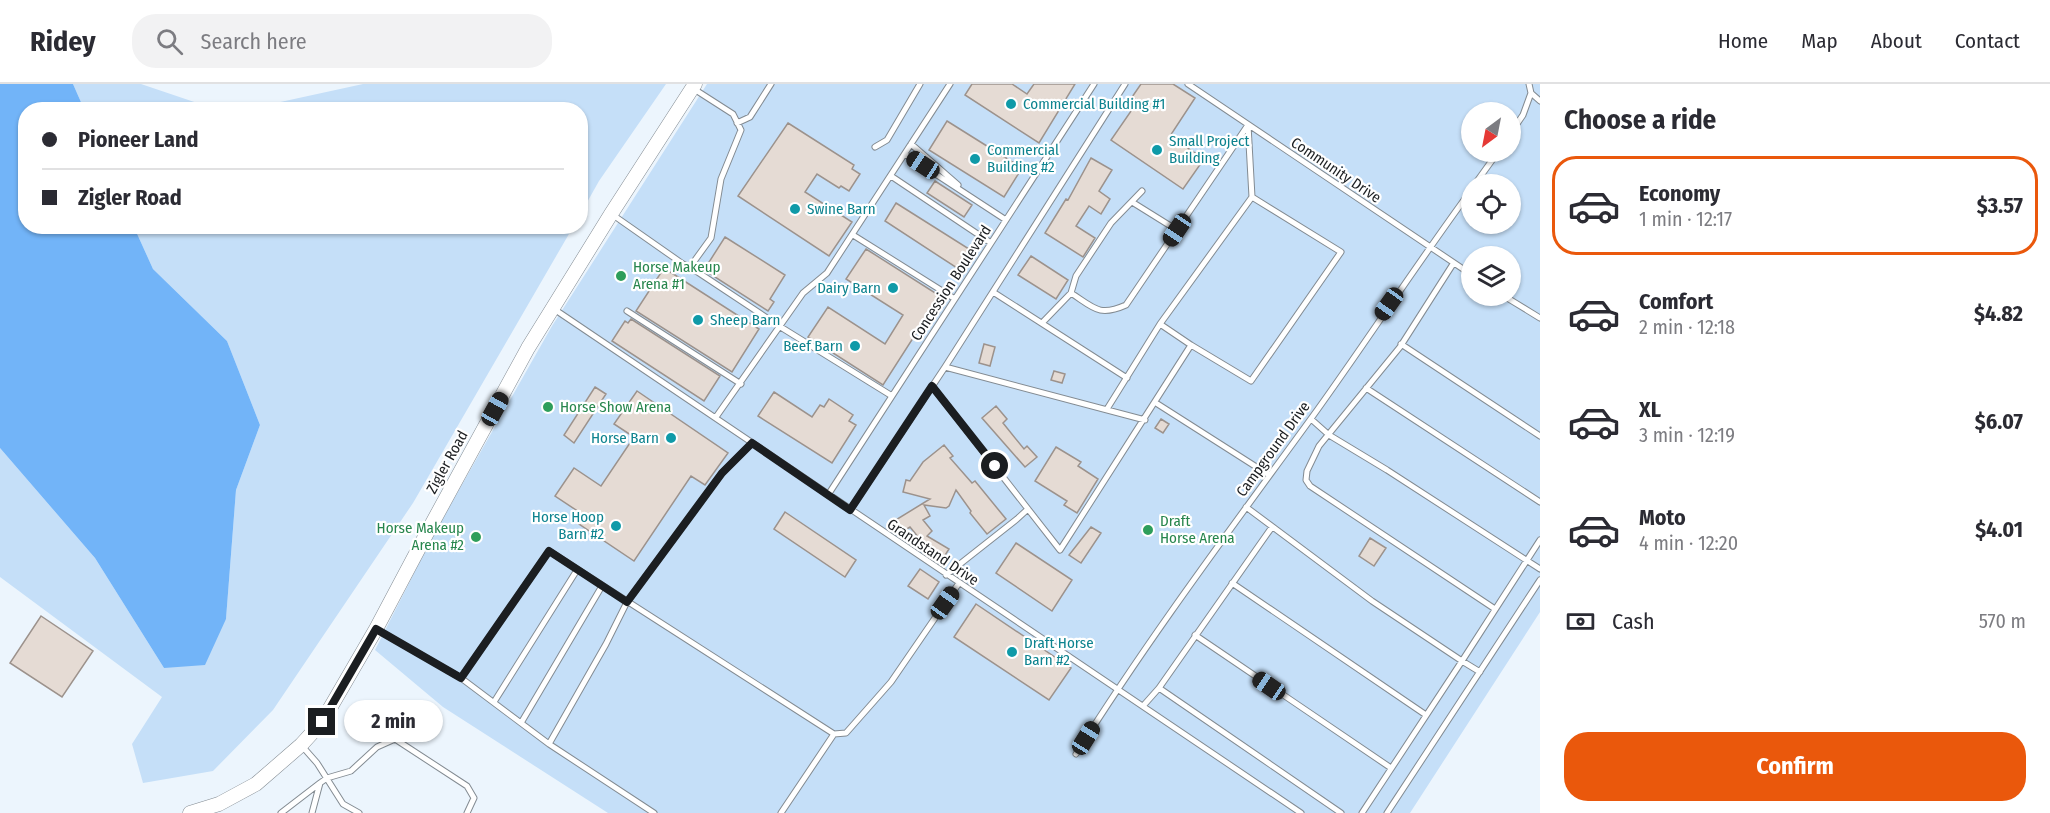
<!DOCTYPE html>
<html lang="en">
<head>
<meta charset="utf-8">
<style>
	:root { --surface:#fff; --page:#f2f2f3; --text:#2b2b33; --muted:#7c7c81; --line:#e1e1e2; --accent:#ea580c }
	body { margin:0; font-family:"Fira Sans Condensed",sans-serif; background:var(--page); color:var(--text); height:100vh; display:flex; flex-direction:column; font-size:22px; white-space:nowrap }
	* { box-sizing:border-box; margin:0 }
	p { font-size:20px; color:var(--muted) }
	.icon { flex:none; width:33px; height:33px; fill:none; stroke:currentColor; stroke-width:2; stroke-linecap:round; stroke-linejoin:round }
	.map { position:relative; flex:1; overflow:hidden }
	.details { display:flex; flex-direction:column; background:var(--surface); width:510px }
	.details>* { flex:none }
	.guide { position:absolute; left:18px; top:18px; width:570px; height:132px; border-radius:24px; box-shadow:0 2px 4px #0004; display:grid; align-content:center; height:132px; padding:0 24px; background:var(--surface) }
	.needle { width:39px; rotate:212deg }
	.controls { position:absolute; left:1461px; top:18px; display:grid; gap:12px }
	.controls a { display:grid; place-items:center; width:60px; height:60px; border-radius:50%; background:var(--surface); box-shadow:0 2px 4px #0004; font-size:30px }
	.end { position:absolute; width:27px; height:27px; margin:-14px; border:8px solid #1b1e21; background:#fff; box-shadow:0 0 0 3px #fff }
	.from { border-radius:50% }
	.bubble { position:absolute; height:42px; border-radius:21px; background:var(--surface); box-shadow:0 2px 4px #0004; font-size:20px; font-weight:700; line-height:42px; text-align:center }
	.car { position:absolute; width:18px; height:36px; margin:-18px -9px; border-radius:8px; box-shadow:0 0 4px 2px #0007; background:linear-gradient(#222 24%,#8ab4d8 0 40%,#222 0 76%,#8ab4d8 0 86%,#222 0) }
	.guide b { display:flex; align-items:center; gap:21px; height:57px; font-size:22px }
	.guide b+b { border-top:2px solid var(--line) }
	.guide i { width:15px; height:15px; background:var(--text) }
	ul { padding:0; list-style:none }
	li { display:flex; align-items:center; gap:18px; height:99px; margin:0 12px 9px; padding:0 12px; border:3px solid transparent; border-radius:24px }
	li div { flex:1 }
	li b { display:block; font-size:22px }
	li em { font-style:normal; font-weight:700 }
	li.current { border-color:var(--accent) }
	li>.icon { width:54px; height:54px; stroke-width:1.5 }
	h2 { padding:0 24px; font-size:27px; line-height:72px }
	.pay { display:flex; align-items:center; gap:15px; height:66px; padding:0 24px; font-size:22px }
	.pay p { margin-inline-start:auto }
	.cta { display:flex; gap:12px; margin-top:auto; padding:12px 24px }
	.cta a { flex:1; height:69px; border-radius:24px; background:var(--accent); color:#fff; font-size:24px; font-weight:700; line-height:69px; text-align:center }
	header { display:flex; align-items:center; gap:36px; box-sizing:border-box; height:84px; padding:0 30px; background:var(--surface); border-bottom:2px solid var(--line) }
	header strong { font-size:28px }
	nav { display:flex; gap:33px; margin-inline-start:auto; font-size:21px }
	.search { width:420px; height:54px; background:var(--page); display:flex; align-items:center; gap:15px; box-sizing:border-box; padding:0 21px; border-radius:24px; color:var(--muted); font-size:22px }
	main { display:flex; flex:1; min-height:0 }
	.map>svg:first-child { display:block }
	.green { fill:#c5dff8; fill-rule:evenodd }
	.water { fill:#72b4f8 }
	.building { fill:#e5dbd4; stroke:#9c928c; stroke-width:1.5 }
	.lines { fill:none; stroke-linecap:round; stroke-linejoin:round }
	.service-casing { stroke:#838b92; stroke-width:7 }
	.tertiary-casing { stroke:#838b92; stroke-width:15 }
	.service { stroke:#fff; stroke-width:5 }
	.tertiary { stroke:#fff; stroke-width:14 }
	.route { stroke:#1b1e21; stroke-width:8 }
	.culture-dot { fill:#0f9aa8; stroke:#fff; stroke-width:2 }
	.leisure-dot { fill:#2e9e5b; stroke:#fff; stroke-width:2 }
	.labels { text-anchor:middle; stroke-width:4.5; stroke-linejoin:round; paint-order:stroke }
	.culture-label { font-size:15px; fill:#0d838f; stroke:#fff; text-anchor:start }
	.street-label { font-size:15px; fill:#1b1e21; stroke:#fff }
	.leisure-label { font-size:15px; fill:#27864d; stroke:#fff; text-anchor:start }
</style>
</head>
<body>
<header>
<strong>Ridey</strong>
<div class="search"><svg class="icon" aria-label="search" viewBox="0 0 24 24"><circle cx="10" cy="10" r="6"/><path d="M15 15l6 6"/></svg>Search here</div>
<nav><a>Home</a><a>Map</a><a>About</a><a>Contact</a></nav>
</header>
<main>
<div class="map">
<svg width="1540" height="729" viewBox="0 0 1540 729">
	<rect width="100%" height="100%" fill="#ecf5fd"/>
	<path class="green" d="M73 0H141L215 25H84Z
		M363 0H666L599 97 581 129 580 26 248 25Z
		M707 0H1540V528L1410 729H608L443 623 375 566 434 450 552 242ZM1472 28H1510V68H1472ZM1472 100H1510V140H1472ZM1472 172H1510V212H1472Z
		M134 143H573L413 419 273 626 213 687 143 699 132 660 162 613 0 493V364L95 474 164 584 226 535 236 406 260 341 227 257 153 185Z"/>
	<path class="water" d="M0 0H73L84 25 26 26V142L134 143 153 185 227 257 260 341 236 406 226 535 205 581 164 584 95 474 0 364Z"/>
	<path class="building" d="M972 0H1012L1027 10 1034 0H1075L1039 59 965 11Z
		M1141 0H1173L1195 14 1170 52 1204 75 1183 105 1111 56 1138 17 1132 13Z
		M947 37 1022 84 1004 113 929 66Z
		M788 39 854 81 852 85 860 90 849 107 841 102 839 104 817 90 805 108 852 138 829 172 738 112Z
		M1091 74 1112 86 1099 107 1110 115 1101 130 1089 122 1076 142 1095 154 1083 173 1045 149 1066 115 1068 116Z
		M935 97 972 121 964 133 927 109Z
		M896 119 969 165 957 184 885 137Z
		M725 153 785 191 770 215 774 218 768 227 704 186Z
		M866 165 940 212 883 301 808 253 828 223 885 260 903 231 846 195Z
		M1031 172 1068 196 1056 215 1018 191Z
		M664 184 759 245 732 288 636 227Z
		M631 235 720 292 704 317 612 257 625 237 628 239Z
		M984 260 995 263 990 282 979 279Z
		M1054 287 1065 290 1062 299 1051 296Z
		M595 303 606 310 574 359 564 351Z
		M637 307 728 369 705 401 691 392 634 477 576 438 582 430 555 412 574 384 601 402 634 353 614 340Z
		M774 308 812 333 820 321 824 323 829 315 853 331 849 337 856 341 832 379 758 332Z
		M996 322 1007 335 1003 339 1024 365 1027 362 1037 373 1025 383 982 334Z
		M1161 335 1169 340 1163 349 1155 344Z
		M944 361 953 372 950 374 972 399 975 397 1006 435 987 450 970 429 971 427 956 406 949 422 946 424 924 421 930 432 923 436 932 447 927 452 949 465 942 476 922 464 924 460 910 443 900 449 894 437 930 415 903 408 906 396 910 397 923 378Z
		M1056 363 1081 378 1078 382 1098 395 1077 429 1064 421 1067 417 1035 397Z
		M785 428 856 476 845 493 774 445Z
		M1091 443 1101 449 1081 479 1069 471Z
		M1370 454 1386 464 1374 482 1359 472Z
		M1016 459 1072 496 1052 527 996 489Z
		M920 485 939 498 928 515 908 502Z
		M976 520 1071 584 1049 616 954 553Z
		M41 532 93 567 62 613 10 579Z"/>
	<g class="lines">
		<defs>
			<path id="service" d="M1188 0 1472 191
				M1529 0 1531 9 1540 17
				M737 39 750 33 771 0
				M1510 50 1523 31 1531 9
				M911 60 958 101
				M875 63 887 56 920 0
				M905 70 1006 136
				M891 92 991 159
				M1475 100 1498 68
				M1132 118 1177 146
				M613 131 683 180 690 183 711 154 721 95 741 46 733 30 694 5
				M853 151 955 215
				M1453 180 1400 263 1319 362 1307 387 1306 396 1310 402 1495 525
				M690 183 779 242 892 312
				M993 208 1127 294
				M1071 209 1076 192 1111 139 1142 107
				M1504 212 1540 234
				M554 225 1301 729
				M627 227 741 300
				M1042 239 1071 209C1094 224 1099 233 1126 221L1248 41 1252 113
				M1160 240 1252 113 1341 168 1251 297 1191 261
				M1401 260 1540 352
				M945 283 1145 336
				M932 302 1060 466 1191 261 1160 240 1107 325
				M1366 304 1540 418
				M1156 319 1269 391
				M716 333 803 209 827 189 950 0
				M1311 335 1329 351 1387 386 1540 485
				M828 411 1094 0
				M1246 423 1372 517 1462 577 1540 456
				M850 426 945 283 1125 0
				M946 491 1017 435 1028 425
				M1232 499 1426 631
				M376 545 461 594 549 660 654 729
				M1195 551 1391 684
				M461 594 549 467 834 650
				M1159 604 1341 729
				M494 618 577 486
				M1143 622 1159 604 1272 443
				M521 639 602 502
				M549 660 606 560 627 518 722 389 752 359
				M302 662 317 679 343 720 359 729
				M1076 670C1148 555 1230 446 1310 336 1365 260 1416 181 1472 105
				M281 729 320 699
				M312 729 320 699 327 694 351 687 377 663 395 655 467 702 474 714 467 729
				M781 729 834 650 846 649 891 598 959 499
				M1362 729 1462 577 1480 588
				M1387 729 1540 496"/>
			<path id="tertiary" d="M190 729 219 720 256 700 301 661 322 638 376 545 428 447 528 264 611 130 695 0"/>
		</defs>
		<use href="#service" class="service-casing"/>
		<use href="#tertiary" class="tertiary-casing"/>
		<use href="#service" class="service"/>
		<use href="#tertiary" class="tertiary"/>
	</g>
	<g class="lines">
		<path class="route" d="M322 638 376 545 461 594 549 467 627 518 722 389 752 359 850 426 932 302 995 382"/>
	</g>
	<g class="culture-dot">
		<circle cx="1011" cy="20" r="6"/>
		<circle cx="1157" cy="66" r="6"/>
		<circle cx="975" cy="75" r="6"/>
		<circle cx="795" cy="125" r="6"/>
		<circle cx="893" cy="204" r="6"/>
		<circle cx="698" cy="236" r="6"/>
		<circle cx="855" cy="262" r="6"/>
		<circle cx="671" cy="354" r="6"/>
		<circle cx="616" cy="442" r="6"/>
		<circle cx="1012" cy="568" r="6"/>
	</g>
	<g class="leisure-dot">
		<circle cx="621" cy="192" r="6"/>
		<circle cx="548" cy="323" r="6"/>
		<circle cx="1148" cy="446" r="6"/>
		<circle cx="476" cy="453" r="6"/>
	</g>
	<g class="labels">
		<g class="culture-label">
			<text x="1023" y="25">Commercial Building #1</text>
			<text x="1169" y="62">Small Project<tspan x="1169" dy="17">Building</tspan></text>
			<text x="987" y="71">Commercial<tspan x="987" dy="17">Building #2</tspan></text>
			<text x="807" y="130">Swine Barn</text>
			<text x="881" y="209" text-anchor="end">Dairy Barn</text>
			<text x="710" y="241">Sheep Barn</text>
			<text x="843" y="267" text-anchor="end">Beef Barn</text>
			<text x="659" y="359" text-anchor="end">Horse Barn</text>
			<text x="604" y="438" text-anchor="end">Horse Hoop<tspan x="604" dy="17">Barn #2</tspan></text>
			<text x="1024" y="564">Draft Horse<tspan x="1024" dy="17">Barn #2</tspan></text>
		</g>
		<g class="street-label">
			<text transform="translate(1336 86) rotate(34)" y="5">Community Drive</text>
			<text transform="translate(951 199) rotate(-57)" y="5">Concession Boulevard</text>
			<text transform="translate(1273 365) rotate(-54)" y="5">Campground Drive</text>
			<text transform="translate(447 378) rotate(-61)" y="5">Zigler Road</text>
			<text transform="translate(933 468) rotate(34)" y="5">Grandstand Drive</text>
		</g>
		<g class="leisure-label">
			<text x="633" y="188">Horse Makeup<tspan x="633" dy="17">Arena #1</tspan></text>
			<text x="560" y="328">Horse Show Arena</text>
			<text x="1160" y="442">Draft<tspan x="1160" dy="17">Horse Arena</tspan></text>
			<text x="464" y="449" text-anchor="end">Horse Makeup<tspan x="464" dy="17">Arena #2</tspan></text>
		</g>
	</g>
</svg>
<div class="controls">
<a><svg class="needle" viewBox="-14 -14 28 28"><path d="M0-13l5 13h-10z" fill="#e53935"/><path d="M0 13l5-13h-10z" fill="#7c7c81"/></svg></a>
<a><svg class="icon" aria-label="locate" viewBox="0 0 24 24"><circle cx="12" cy="12" r="6"/><path d="M12 2v4M12 18v4M2 12h4M18 12h4"/></svg></a>
<a><svg class="icon" aria-label="layers" viewBox="0 0 24 24"><path d="M12 4l9 5-9 5-9-5zM3 14l9 5 9-5"/></svg></a>
</div>
<i class="end from" style="left:995px;top:382px"></i>
<i class="end" style="left:322px;top:638px"></i>
<div class="bubble" style="left:344px;top:616px;width:99px">2 min</div>
<i class="car" style="left:923px;top:81px;rotate:303deg"></i>
<i class="car" style="left:1177px;top:146px;rotate:214deg"></i>
<i class="car" style="left:1389px;top:220px;rotate:215deg"></i>
<i class="car" style="left:495px;top:325px;rotate:29deg"></i>
<i class="car" style="left:945px;top:519px;rotate:35deg"></i>
<i class="car" style="left:1269px;top:602px;rotate:304deg"></i>
<i class="car" style="left:1086px;top:654px;rotate:32deg"></i>
<div class="guide">
<b><i class="from"></i>Pioneer Land</b>
<b><i></i>Zigler Road</b>
</div>
</div>
<section class="details">
<h2>Choose a ride</h2>
<ul>
<li class="current"><svg class="icon" aria-label="car" viewBox="0 0 24 24"><path d="M5 17H2v-5l4-1 3-4h7l3 4 3 1v5h-3M9 17h6M6 11h13"/><circle cx="7" cy="17" r="2"/><circle cx="17" cy="17" r="2"/></svg><div><b>Economy</b><p>1 min · 12:17</p></div><em>$3.57</em></li>
<li><svg class="icon" aria-label="car" viewBox="0 0 24 24"><path d="M5 17H2v-5l4-1 3-4h7l3 4 3 1v5h-3M9 17h6M6 11h13"/><circle cx="7" cy="17" r="2"/><circle cx="17" cy="17" r="2"/></svg><div><b>Comfort</b><p>2 min · 12:18</p></div><em>$4.82</em></li>
<li><svg class="icon" aria-label="car" viewBox="0 0 24 24"><path d="M5 17H2v-5l4-1 3-4h7l3 4 3 1v5h-3M9 17h6M6 11h13"/><circle cx="7" cy="17" r="2"/><circle cx="17" cy="17" r="2"/></svg><div><b>XL</b><p>3 min · 12:19</p></div><em>$6.07</em></li>
<li><svg class="icon" aria-label="car" viewBox="0 0 24 24"><path d="M5 17H2v-5l4-1 3-4h7l3 4 3 1v5h-3M9 17h6M6 11h13"/><circle cx="7" cy="17" r="2"/><circle cx="17" cy="17" r="2"/></svg><div><b>Moto</b><p>4 min · 12:20</p></div><em>$4.01</em></li>
</ul>
<div class="pay"><svg class="icon" aria-label="cash" viewBox="0 0 24 24"><path d="M3 7h18v10H3z"/><circle cx="12" cy="12" r="2"/></svg>Cash<p>570 m</p></div>
<div class="cta"><a>Confirm</a></div>
</section>
</main>
</body>
</html>
